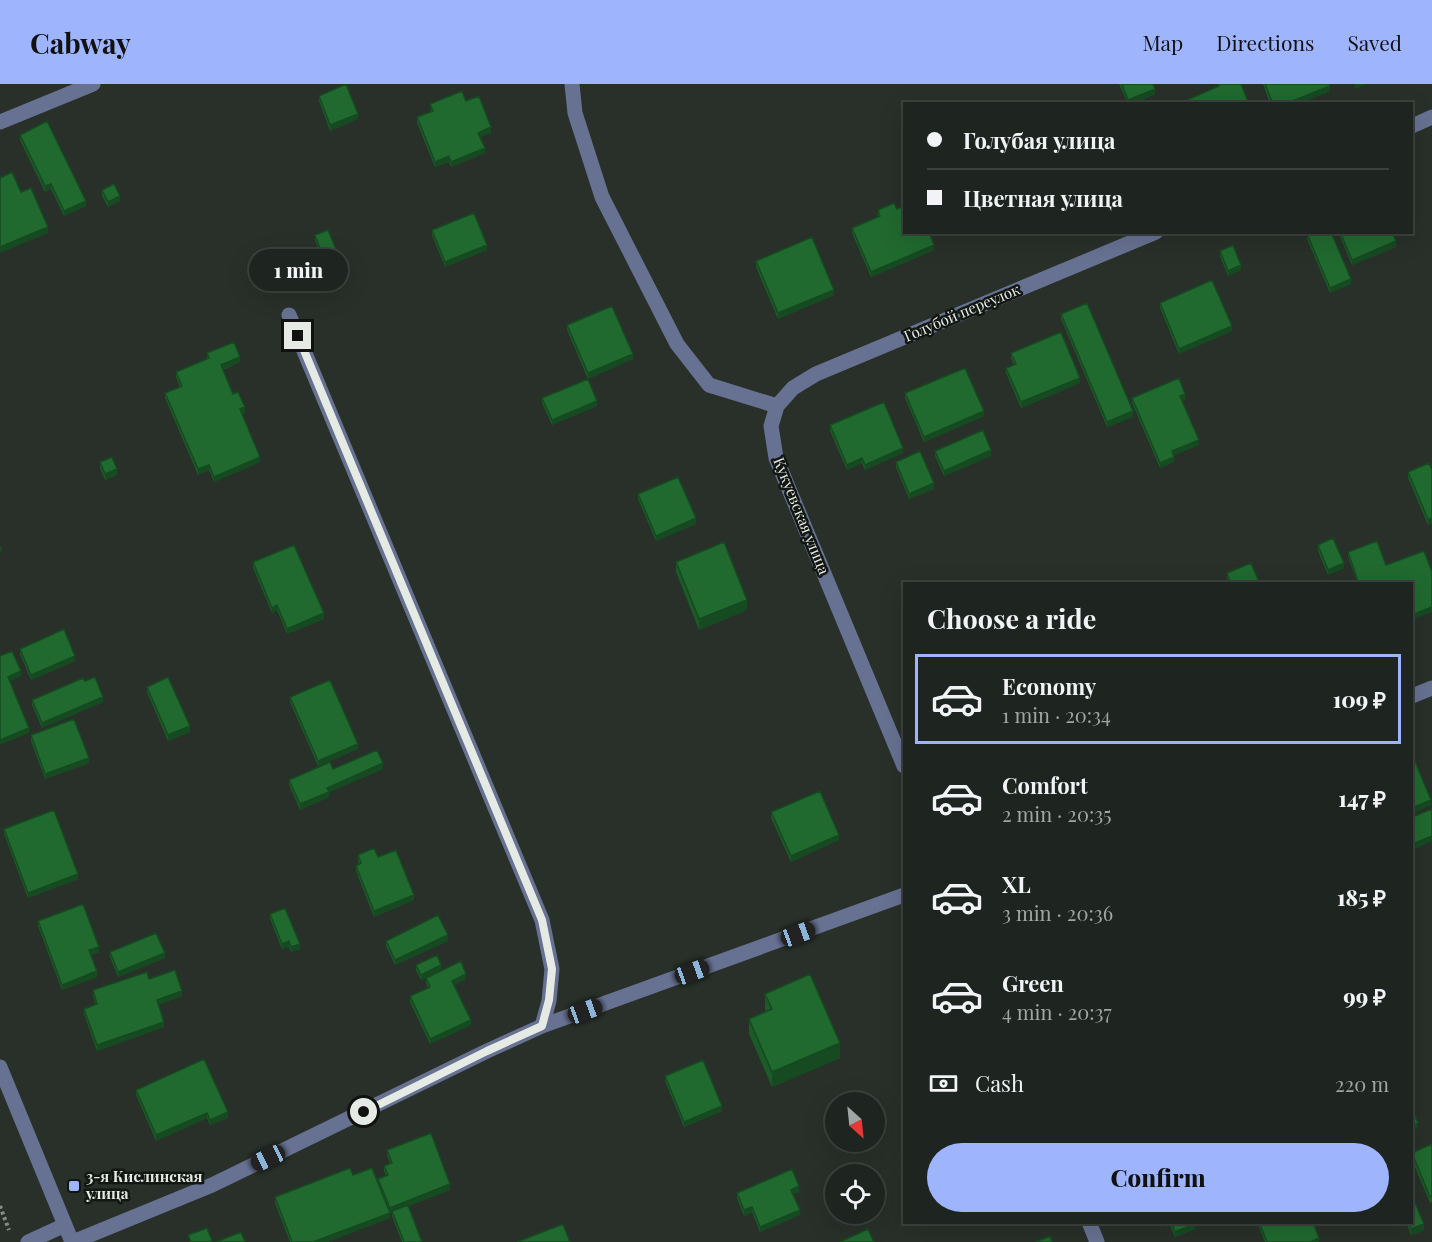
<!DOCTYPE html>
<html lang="en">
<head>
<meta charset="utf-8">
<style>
	:root { --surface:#1e241f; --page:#2b302c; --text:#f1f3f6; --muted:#a1a4a4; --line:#3c413d; --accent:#9eb4fd }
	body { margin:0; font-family:"Playfair Display",serif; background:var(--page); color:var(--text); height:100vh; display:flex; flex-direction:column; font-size:22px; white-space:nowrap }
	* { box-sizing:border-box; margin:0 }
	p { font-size:20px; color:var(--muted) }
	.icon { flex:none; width:33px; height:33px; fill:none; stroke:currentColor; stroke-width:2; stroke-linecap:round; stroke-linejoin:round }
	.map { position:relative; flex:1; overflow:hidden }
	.panel { position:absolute; left:903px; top:498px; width:510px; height:642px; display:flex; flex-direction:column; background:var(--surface); border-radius:0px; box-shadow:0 6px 24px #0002,0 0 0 2px var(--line) }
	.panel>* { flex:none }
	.hud { position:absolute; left:903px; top:18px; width:510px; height:132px; border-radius:0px; box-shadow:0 6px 24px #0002,0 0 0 2px var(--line); display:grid; align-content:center; height:132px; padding:0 24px; background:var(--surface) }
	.needle { width:39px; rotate:153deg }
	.tools { position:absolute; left:825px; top:1008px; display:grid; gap:12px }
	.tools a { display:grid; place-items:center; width:60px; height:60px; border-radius:50%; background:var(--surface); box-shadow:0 6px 24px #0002,0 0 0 2px var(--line); font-size:30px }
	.end { position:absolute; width:27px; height:27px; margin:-14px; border:8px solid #e5eae5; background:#111; box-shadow:0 0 0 3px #111 }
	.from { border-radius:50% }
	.bubble { position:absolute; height:42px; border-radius:21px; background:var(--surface); box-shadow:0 6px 24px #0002,0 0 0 2px var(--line); font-size:20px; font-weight:800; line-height:42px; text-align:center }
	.car { position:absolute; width:18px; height:36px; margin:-18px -9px; border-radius:8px; box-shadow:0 0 4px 2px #0007; background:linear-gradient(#222 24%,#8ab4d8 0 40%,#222 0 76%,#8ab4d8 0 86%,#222 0) }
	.hud b { display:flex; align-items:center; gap:21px; height:57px; font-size:22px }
	.hud b+b { border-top:2px solid var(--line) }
	.hud i { width:15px; height:15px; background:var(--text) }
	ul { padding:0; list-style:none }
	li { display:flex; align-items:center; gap:18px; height:90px; margin:0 12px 9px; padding:0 12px; border:3px solid transparent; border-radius:0px }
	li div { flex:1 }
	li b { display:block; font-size:22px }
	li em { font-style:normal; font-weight:800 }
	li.active { border-color:var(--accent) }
	li>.icon { width:54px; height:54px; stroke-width:1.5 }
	h2 { padding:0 24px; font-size:27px; line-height:72px }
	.pay { display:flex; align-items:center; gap:15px; height:66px; padding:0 24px; font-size:22px }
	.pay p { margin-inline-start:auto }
	.action { display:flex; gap:12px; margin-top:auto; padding:12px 24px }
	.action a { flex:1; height:69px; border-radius:36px; background:var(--accent); color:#111; font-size:24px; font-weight:800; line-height:69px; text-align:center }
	header { display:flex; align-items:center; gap:36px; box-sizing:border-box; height:84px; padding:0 30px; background:var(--accent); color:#111 }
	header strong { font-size:28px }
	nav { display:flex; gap:33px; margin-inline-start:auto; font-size:21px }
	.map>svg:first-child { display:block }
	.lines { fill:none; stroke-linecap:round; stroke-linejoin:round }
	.path { stroke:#858c86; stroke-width:4; stroke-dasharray:3 3; stroke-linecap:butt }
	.minor { stroke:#677191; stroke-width:15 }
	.wall { fill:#1c5a28 }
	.shaded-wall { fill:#164a21 }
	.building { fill:#20692f; stroke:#164a21; stroke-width:1.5 }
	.route { stroke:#e5eae5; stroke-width:8 }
	.poi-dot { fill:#9eb4fd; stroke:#131713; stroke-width:2 }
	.labels { text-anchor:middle; stroke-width:5; stroke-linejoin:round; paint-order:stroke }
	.street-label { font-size:15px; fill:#e5eae5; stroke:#131713 }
	.poi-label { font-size:15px; font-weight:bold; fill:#e5eae5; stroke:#131713; text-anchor:start }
</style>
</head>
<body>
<header>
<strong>Cabway</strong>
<nav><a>Map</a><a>Directions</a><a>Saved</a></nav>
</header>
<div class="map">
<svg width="1432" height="1158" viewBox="0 0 1432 1158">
	<rect width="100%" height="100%" fill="#283029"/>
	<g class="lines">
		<path class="path" d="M0 1122 9 1146"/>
		<path class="minor" d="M572 0 575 29 602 113 677 260 709 301 777 322 771 342 776 374 904 682
			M0 38 93 0
			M1412 42 1432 33
			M289 231 542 836 552 885 549 917 542 942
			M777 322 793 304 816 290 1156 148
			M1412 612 1432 604
			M0 983 72 1158
			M1089 1138 1097 1158
			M28 1158 65 1141
			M73 1158 212 1101 487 967 542 942 904 811"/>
	</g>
	<path class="wall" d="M1119 0H1153L1155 10 1132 20H1128Z
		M1263 0H1329L1330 7 1298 20H1270Z
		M319 12 358 35 330 47 319 17Z
		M466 17 491 49 480 53 485 69 451 83 449 78 435 83 417 39V33L431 28 430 20Z
		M20 51 86 122 64 132 51 105 45 108 20 56Z
		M102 106 120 117 108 123 102 112Z
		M897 125 934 166 871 193 852 149V144L878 133V126Z
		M432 146 487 166 445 183 432 151Z
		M1338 148H1392L1396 163 1352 181Z
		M1307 150 1351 200 1330 209 1307 155Z
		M315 151 338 175 324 180 315 156Z
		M1220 167 1241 186 1228 192 1220 172Z
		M756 177 834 211 778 235 756 183Z
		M1160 219 1232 247 1179 270 1160 224Z
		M1061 230 1133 333 1107 343 1061 235Z
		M567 241 633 275 588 295 567 246Z
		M207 269 240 278 223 286 233 310 245 329 242 330 260 378 214 398 209 386 198 391 165 314V309L180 303 176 293V288L207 275Z
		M1011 269 1080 299 1021 324 1006 289V284L1014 281 1011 274Z
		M905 309 984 332 924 358 905 314Z
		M542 314 597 322 552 341 542 319Z
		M1132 314 1185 315 1182 317 1199 361 1174 371V378L1160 384 1132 319Z
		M830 341 903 369 865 386 862 379 847 386 830 347Z
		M935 367 991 372 944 392 935 372Z
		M100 378 117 391 105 396 100 384Z
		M896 378 934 405 909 415 896 383Z
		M1432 386V439L1428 441 1408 394V388Z
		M638 410 696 440 656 457 638 415Z
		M1318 461 1344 484 1328 491 1318 467Z
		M1348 468 1412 500H1358L1348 473Z
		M253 478 324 535 287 550 277 526 272 529 253 484Z
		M676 478 747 526 699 546 676 488Z
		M1227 489 1260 500H1229L1227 494Z
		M20 565 75 577 31 596 20 570Z
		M85 597 103 618 42 644 32 621V616Z
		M147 603 190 648 168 657 147 608Z
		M290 613 358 665 318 682 290 618Z
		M31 651 89 679 45 695 31 657Z
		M333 685H383L329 708V713L300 726 289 701V696Z
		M1432 725 1415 765 1412 757V733Z
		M771 728 839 756 791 778 771 734Z
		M4 745 78 795 28 814 4 750Z
		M358 771 414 816 374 833 356 787V782L359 780 358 776Z
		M270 830 300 865 291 868 289 863 282 865 270 835Z
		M38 837 99 868 91 871 97 893 62 906 38 842Z
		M386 857H448L395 881 386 862Z
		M110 868 165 874 118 893 110 873Z
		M416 881 441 887 466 895 454 901 471 941 430 960 410 918V912L428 904 426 899V894L421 896 416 886Z
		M149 895 182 912 158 921 164 943 97 967 84 930V925L96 921 93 912V906Z
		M765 910 840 974 772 1003 749 950V935L766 927 765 925Z
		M665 992 722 1027 684 1043 665 997Z
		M136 1006 228 1034 210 1041 207 1034 156 1057 136 1011Z
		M1432 1060V1118L1430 1119 1412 1076V1069Z
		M387 1066 450 1106 408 1122 422 1158H402L392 1132V1128L390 1129V1134L327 1158H290L275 1119V1113L353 1091 378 1099V1095L386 1092 384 1087V1082L390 1079 387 1071Z
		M799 1108 793 1110 800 1131 760 1148 752 1128 744 1132 737 1114V1109Z
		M1158 1138H1194L1195 1145 1175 1153 1169 1139 1160 1143Z
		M1257 1138H1313L1319 1158H1265Z
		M1406 1138H1412L1424 1146 1411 1151Z"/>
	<path class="shaded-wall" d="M1355 0H1367L1355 5Z
		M1330 2V7L1298 20H1285Z
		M1155 5V10L1132 20H1128V16Z
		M358 30V35L330 47V41Z
		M491 43V49L478 54V49Z
		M485 64V69L451 83V78Z
		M449 72V78L435 83V78Z
		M51 100V105L45 108V102Z
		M120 112V117L108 123V118Z
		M86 117V122L64 132V127Z
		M48 143V149L0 169V163Z
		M1396 157V163L1352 181V176Z
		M487 161V166L445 183V178Z
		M934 161V166L871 193V188Z
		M338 170V175L324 180V175Z
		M1241 181V186L1228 192V187Z
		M1351 195V200L1330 209V204Z
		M834 206V211L778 235V229Z
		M1232 242V247L1179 270V265Z
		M633 270V275L588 295V289Z
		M240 273V278L221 286V281Z
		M1080 294V299L1021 324V318Z
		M1185 310V315L1180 318V312Z
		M597 317V322L552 341V336Z
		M245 323V329L240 331V325Z
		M984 327V332L924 358V353Z
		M1133 327V333L1107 343V338Z
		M1199 356V361L1172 372V367Z
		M903 364V369L865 386V381Z
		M991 366V372L944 392V387Z
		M260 373V378L214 398V393Z
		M1174 373V378L1160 384V379Z
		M862 374V379L847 386V381Z
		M209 381V386L198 391V385Z
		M117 385V391L105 396V390Z
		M934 399V405L909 415V410Z
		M696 434V440L656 457V452Z
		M1432 434V439L1428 441V435Z
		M2 462V467L0 468V463Z
		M1344 479V484L1328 491V486Z
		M747 516V526L699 546V535Z
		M277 521V526L272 529V524Z
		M1432 523V528L1412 536V531Z
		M324 529V535L287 550V545Z
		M75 572V577L31 596V591Z
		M21 587V592L8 598V593Z
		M103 613V618L42 644V639Z
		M190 642V648L168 657V651Z
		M29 644V649L0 661V656Z
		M358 660V665L318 682V677Z
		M89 674V679L45 695V690Z
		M383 679V685L329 708V713L300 726V720L327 704Z
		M1431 716V721L1412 730V724Z
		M839 751V756L791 778V772Z
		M1432 752V757L1415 765V759Z
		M78 790V795L28 814V809Z
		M414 811V816L374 833V827Z
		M448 851V857L395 881V876Z
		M289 857V863L282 865V860Z
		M300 860V865L291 868V863Z
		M99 863V868L89 871V866Z
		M165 869V874L118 893V888Z
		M441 881V887L421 896V891Z
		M97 887V893L62 906V901Z
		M466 890V895L452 902V897Z
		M182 907V912L157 921V916Z
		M471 936V941L430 960V955Z
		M164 938V943L97 967V961Z
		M840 959V974L772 1003V988Z
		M722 1022V1027L684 1043V1038Z
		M228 1028V1034L210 1041V1036Z
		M207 1029V1034L156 1057V1051Z
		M1418 1039V1044L1412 1047V1042Z
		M450 1100V1106L390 1129V1134L327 1158H313L390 1129V1124Z
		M799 1102V1108L791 1111V1106Z
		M752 1123V1128L744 1132V1126Z
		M800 1126V1131L760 1148V1143Z
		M1160 1138H1169V1139L1160 1143Z
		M1195 1140V1145L1175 1153V1148Z
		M1424 1140V1146L1411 1151V1145Z
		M1319 1154V1158H1310Z"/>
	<path class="building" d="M346 0 358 30 330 41 319 12Z
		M1122 0H1153L1155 5 1128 16Z
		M1218 0H1241L1249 20H1178L1219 2Z
		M1265 0H1329L1330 2 1285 20H1273Z
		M462 7 466 17 479 12 491 43 478 49 485 64 451 78 449 72 435 78 417 33 433 27 430 20Z
		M47 37 86 117 64 127 51 100 45 102 20 51Z
		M12 88 21 108 31 104 48 143 0 163V94Z
		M114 100 120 112 108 118 102 106Z
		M894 119 897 125 904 122V148H929L934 161 871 188 852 144 880 132 878 126Z
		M474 129 487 161 445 178 432 146Z
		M328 146 338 170 324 175 315 151Z
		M1311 148H1331L1351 195 1330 204 1307 150Z
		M1340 148H1392L1396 157 1352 176Z
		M812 153 834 206 778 229 756 177Z
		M1233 161 1241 181 1228 187 1220 167Z
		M1212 196 1232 242 1179 265 1160 219Z
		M1087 219 1133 327 1107 338 1061 230Z
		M612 222 633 270 588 289 567 241Z
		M1061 248 1080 294 1021 318 1006 284 1016 280 1011 269Z
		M234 258 240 273 221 281 233 310 238 308 245 323 240 325 260 373 214 393 209 381 198 385 165 309 182 302 176 288 209 274 207 269Z
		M965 284 984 327 924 353 905 309Z
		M1179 294 1185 310 1180 312 1199 356 1172 367 1174 373 1160 379 1132 314Z
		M588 295 597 317 552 336 542 314Z
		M884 318 903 364 865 381 862 374 847 381 830 341Z
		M983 346 991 366 944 387 935 367Z
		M920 367 934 399 909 410 896 378Z
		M112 373 117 385 105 390 100 378Z
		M1429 379 1432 386V434L1428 435 1408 388Z
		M678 393 696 434 656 452 638 410Z
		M1333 454 1344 479 1328 486 1318 461Z
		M1377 457 1386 481 1424 467 1432 488V523L1412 531V500H1359L1348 468Z
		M724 458 747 516 699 535 676 478Z
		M294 461 324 529 287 545 277 521 272 524 253 478Z
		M1251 479 1260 500H1231L1227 489Z
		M1324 496 1326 500H1317Z
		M64 545 75 572 31 591 20 565Z
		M12 567 21 587 8 593 29 644 0 656V572Z
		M95 593 103 613 42 639 32 616 83 594 85 597Z
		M168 593 190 642 168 651 147 603Z
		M330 596 358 660 318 677 290 613Z
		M74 635 89 674 45 690 31 651Z
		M377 666 383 679 327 704 329 708 300 720 289 696 330 678 333 685Z
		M1412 670 1431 716 1412 724Z
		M820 707 839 751 791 772 771 728Z
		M1432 725V752L1415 759 1412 752V733Z
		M54 726 78 790 28 809 4 745Z
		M374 764 378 773 396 766 414 811 374 827 356 782 361 779 358 771Z
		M83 820 99 863 89 866 97 887 62 901 38 837Z
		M285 824 300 860 291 863 289 857 282 860 270 830Z
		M438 831 448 851 395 876 386 857Z
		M156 849 165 869 118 888 110 868Z
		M437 871 441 881 421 891 416 881Z
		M461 877 466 890 452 897 471 936 430 955 410 912 430 903 426 894Z
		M175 886 182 907 157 916 164 938 97 961 84 925 97 920 93 906 147 888 149 895Z
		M810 890 840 959 772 988 749 935 772 925 765 910Z
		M204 975 228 1028 210 1036 207 1029 156 1051 136 1006Z
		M703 976 722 1022 684 1038 665 992Z
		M1412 1024 1418 1039 1412 1042Z
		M431 1049 450 1100 390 1124 378 1095 388 1091 384 1082 392 1079 387 1066Z
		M1432 1060V1112L1430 1113 1412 1069Z
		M350 1084 353 1091 372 1084 390 1129 313 1158H292L275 1113Z
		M792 1085 799 1102 791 1106 800 1126 760 1143 752 1123 744 1126 737 1109Z
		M1413 1114 1424 1140 1411 1145 1409 1138H1412V1114Z
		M408 1121 422 1158H404L392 1127Z
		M1171 1138H1194L1195 1140 1175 1148Z
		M1259 1138H1313L1319 1154 1310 1158H1267Z
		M563 1140 570 1158H517Z
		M207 1144 212 1157 208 1158H191L188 1151Z
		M868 1145 874 1158H840Z
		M241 1148 245 1158H216Z
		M1050 1152 1052 1158H1036Z"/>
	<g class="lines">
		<path class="route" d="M298 252 542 836 552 885 549 916 542 942 487 967 364 1028"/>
	</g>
	<rect class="poi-dot" x="68" y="1096" width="12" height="12" rx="3"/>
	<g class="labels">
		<g class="street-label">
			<text transform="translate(962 229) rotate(-23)" y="5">Голубой переулок</text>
			<text transform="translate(801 432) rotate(68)" y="5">Кукуевская улица</text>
		</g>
		<g class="poi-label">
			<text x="86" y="1098">3-я Кислинская<tspan x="86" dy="17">улица</tspan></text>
		</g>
	</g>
</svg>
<div class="tools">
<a><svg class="needle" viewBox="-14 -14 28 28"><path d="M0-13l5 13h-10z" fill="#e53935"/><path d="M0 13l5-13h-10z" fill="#a1a4a4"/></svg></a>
<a><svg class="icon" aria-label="locate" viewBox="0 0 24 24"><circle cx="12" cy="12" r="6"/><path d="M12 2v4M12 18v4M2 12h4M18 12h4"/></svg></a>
</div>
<i class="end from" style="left:364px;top:1028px"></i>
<i class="end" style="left:298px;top:252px"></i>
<div class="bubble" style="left:249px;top:165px;width:99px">1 min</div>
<i class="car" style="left:798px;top:850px;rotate:70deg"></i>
<i class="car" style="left:692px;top:888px;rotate:70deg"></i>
<i class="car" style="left:585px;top:927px;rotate:70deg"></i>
<i class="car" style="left:268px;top:1074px;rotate:245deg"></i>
<div class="hud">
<b><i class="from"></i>Голубая улица</b>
<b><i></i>Цветная улица</b>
</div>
<section class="panel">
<h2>Choose a ride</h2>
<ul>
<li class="active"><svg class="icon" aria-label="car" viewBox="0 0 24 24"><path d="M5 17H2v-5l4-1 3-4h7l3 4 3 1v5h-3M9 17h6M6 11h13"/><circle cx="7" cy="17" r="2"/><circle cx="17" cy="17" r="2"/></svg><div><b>Economy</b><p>1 min · 20:34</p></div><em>109 ₽</em></li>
<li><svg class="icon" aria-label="car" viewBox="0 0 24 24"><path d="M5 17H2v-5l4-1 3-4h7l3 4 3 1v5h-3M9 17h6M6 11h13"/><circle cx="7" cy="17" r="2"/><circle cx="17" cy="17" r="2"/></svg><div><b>Comfort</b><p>2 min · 20:35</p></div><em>147 ₽</em></li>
<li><svg class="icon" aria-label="car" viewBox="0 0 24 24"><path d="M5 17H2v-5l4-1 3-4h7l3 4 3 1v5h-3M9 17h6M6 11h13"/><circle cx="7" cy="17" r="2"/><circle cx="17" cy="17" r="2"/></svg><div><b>XL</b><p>3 min · 20:36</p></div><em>185 ₽</em></li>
<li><svg class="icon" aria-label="car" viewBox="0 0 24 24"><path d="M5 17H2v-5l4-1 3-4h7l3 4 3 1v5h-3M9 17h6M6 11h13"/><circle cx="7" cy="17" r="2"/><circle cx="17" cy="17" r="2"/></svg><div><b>Green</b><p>4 min · 20:37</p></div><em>99 ₽</em></li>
</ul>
<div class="pay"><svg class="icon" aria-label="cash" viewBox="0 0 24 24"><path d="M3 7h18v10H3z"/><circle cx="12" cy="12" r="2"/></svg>Cash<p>220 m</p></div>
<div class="action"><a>Confirm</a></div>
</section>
</div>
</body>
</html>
